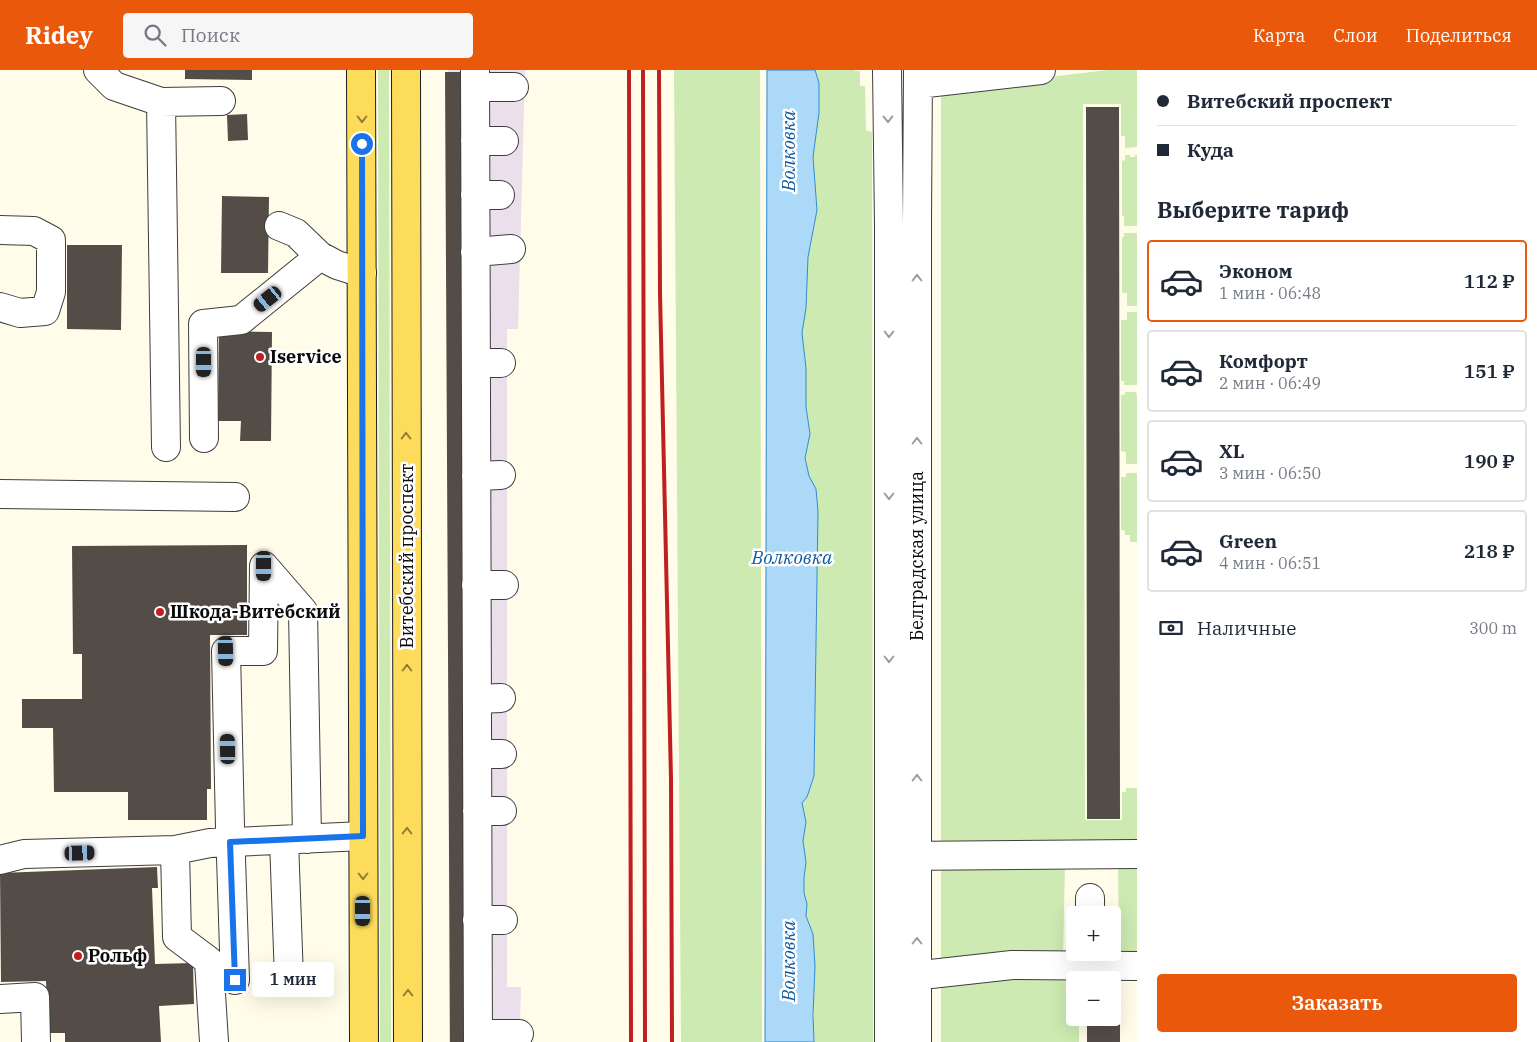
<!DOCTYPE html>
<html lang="ru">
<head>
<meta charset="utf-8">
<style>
	:root { --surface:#fff; --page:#f6f6f7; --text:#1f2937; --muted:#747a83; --line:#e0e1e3; --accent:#ea580c }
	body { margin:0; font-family:"IBM Plex Serif",serif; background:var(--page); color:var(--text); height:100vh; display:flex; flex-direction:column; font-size:19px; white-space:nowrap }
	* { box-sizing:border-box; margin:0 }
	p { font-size:16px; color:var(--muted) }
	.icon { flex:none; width:28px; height:28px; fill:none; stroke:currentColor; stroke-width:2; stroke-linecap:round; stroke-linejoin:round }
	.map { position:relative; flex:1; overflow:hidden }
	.panel { display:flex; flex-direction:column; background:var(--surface); width:400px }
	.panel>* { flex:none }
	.banner { display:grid; align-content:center; height:110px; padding:0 20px; background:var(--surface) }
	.fabs { position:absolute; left:1066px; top:836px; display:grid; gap:10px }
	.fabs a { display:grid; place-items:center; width:55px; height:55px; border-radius:5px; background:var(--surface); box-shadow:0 5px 20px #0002; font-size:25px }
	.end { position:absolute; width:22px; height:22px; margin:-11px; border:6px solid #1a73e8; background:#fff; box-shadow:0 0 0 2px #fff }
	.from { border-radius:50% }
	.bubble { position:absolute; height:35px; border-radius:5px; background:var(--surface); box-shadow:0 5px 20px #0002; font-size:16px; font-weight:600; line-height:35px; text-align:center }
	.car { position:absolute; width:15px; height:30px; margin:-15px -8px; border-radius:6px; box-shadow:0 0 4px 1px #0007; background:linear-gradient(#222 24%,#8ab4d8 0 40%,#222 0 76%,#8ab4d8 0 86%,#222 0) }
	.banner b { display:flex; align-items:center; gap:18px; height:48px; font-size:19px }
	.banner b+b { border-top:1px solid var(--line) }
	.banner i { width:12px; height:12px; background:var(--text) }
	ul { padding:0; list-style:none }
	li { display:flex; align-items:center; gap:15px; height:82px; margin:0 10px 8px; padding:0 10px; border:2px solid var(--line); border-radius:5px }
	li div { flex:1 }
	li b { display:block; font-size:19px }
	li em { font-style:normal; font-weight:600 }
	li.current { border-color:var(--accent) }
	li>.icon { width:45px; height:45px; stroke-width:1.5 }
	h2 { padding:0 20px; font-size:22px; line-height:60px }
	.pay { display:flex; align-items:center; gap:12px; height:55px; padding:0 20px; font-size:19px }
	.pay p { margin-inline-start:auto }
	.action { display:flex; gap:10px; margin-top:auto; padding:10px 20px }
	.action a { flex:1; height:58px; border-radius:5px; background:var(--accent); color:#fff; font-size:20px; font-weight:600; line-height:58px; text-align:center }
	header { display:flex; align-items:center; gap:30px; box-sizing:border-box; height:70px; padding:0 25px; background:var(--accent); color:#fff }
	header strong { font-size:24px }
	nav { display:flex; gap:28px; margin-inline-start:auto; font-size:18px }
	.search { width:350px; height:45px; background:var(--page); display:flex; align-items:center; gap:12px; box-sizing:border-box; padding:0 18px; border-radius:5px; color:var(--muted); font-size:19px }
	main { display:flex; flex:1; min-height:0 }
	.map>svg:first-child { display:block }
	.industrial { fill:#eadfeb }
	.green { fill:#cdeab2 }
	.water { fill:#acd9f8; stroke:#318bd1 }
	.building { fill:#544d47 }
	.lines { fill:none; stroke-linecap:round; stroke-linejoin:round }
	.minor-casing { stroke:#3e3e3e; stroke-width:30 }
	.major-casing { stroke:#1c1c1c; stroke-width:30 }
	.minor { stroke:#fff; stroke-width:28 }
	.major { stroke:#fddc5b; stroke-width:28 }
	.rail { stroke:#bf1f21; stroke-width:4 }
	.oneway { stroke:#907e37 }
	.oneway2 { stroke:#9d9d9d }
	.route { stroke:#1a73e8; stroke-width:6 }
	.poi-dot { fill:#bf1f21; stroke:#fff; stroke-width:2 }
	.labels { text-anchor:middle; stroke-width:5; stroke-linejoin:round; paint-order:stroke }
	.poi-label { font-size:18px; font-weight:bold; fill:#0b0b0b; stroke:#fff; text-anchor:start }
	.street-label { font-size:18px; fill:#0b0b0b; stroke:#fff }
	.water-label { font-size:19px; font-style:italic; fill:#115ca0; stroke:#fff }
</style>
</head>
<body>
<header>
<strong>Ridey</strong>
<div class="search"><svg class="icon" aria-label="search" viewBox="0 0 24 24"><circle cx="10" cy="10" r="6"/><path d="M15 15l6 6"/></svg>Поиск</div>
<nav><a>Карта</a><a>Слои</a><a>Поделиться</a></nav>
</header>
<main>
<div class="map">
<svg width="1137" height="972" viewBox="0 0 1137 972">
	<rect width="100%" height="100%" fill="#fffce9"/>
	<path class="industrial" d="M448 0H525L518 259H507V917H521L520 955H530L531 972H449Z"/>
	<path class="green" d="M378 0H389L391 972H380Z
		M674 0H760L762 972H681Z
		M815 0H855V1H860V16H865L866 60 872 62 873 972H814L813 864 806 846 807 834 804 823V808L806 792 803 771 806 752 802 733 807 726 814 706 818 441 816 419 808 406 805 388 810 363 806 337V298L802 263 806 238 808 187 817 140 813 87 819 43V13Z
		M1108 0H1137V77L1125 78V66H1121V34H1083L1085 750H1122V722H1126V718H1137V773L941 777V20Z
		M1125 85H1130V87H1135V85H1137V156H1124V146H1122V91L1125 90Z
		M1124 163H1137V236H1127V223H1122V167H1124Z
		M1127 242H1137V315H1124V311H1121V250H1127Z
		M1125 322H1136L1137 326V394H1126V382L1121 381V325L1125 324Z
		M1126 403H1137V472H1130V465H1125V461L1121 460V407H1126Z
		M1065 793 1063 888 941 894V802L943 799Z
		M1137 794V888L1112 882 1119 880 1118 797Z
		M1003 907H1079V910H1075V948H1079V972H941V913Z"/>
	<path class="water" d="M767 0H815L819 13V43L813 87 817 140 808 187 806 238 802 263 806 298V337L810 364 805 388 809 406 816 419 818 441 814 706 807 727 802 733 806 752 803 771 806 792 804 808V823L807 834 806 846 813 864 815 896 813 945 814 972H765Z"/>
	<path class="building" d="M185 0H252V10L185 9Z
		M445 2H465L468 972H450Z
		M1086 37H1119L1120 749H1087Z
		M247 44 248 70 228 71 227 45Z
		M222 126 269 127 268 203H221Z
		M67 175H122L121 260 67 259Z
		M219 261 272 262 271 371H240L241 351H218Z
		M247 475V565H210L211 719H207V750H128V722H54L53 658H22V629H82V584H73L72 476Z
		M157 797 158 818H152L155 894 193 893 194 934 159 936 161 972H65V963H48L46 911 1 912 0 803Z
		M1112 930H1120V972H1087V948H1112Z"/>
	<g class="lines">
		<defs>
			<path id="minor" d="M98 0 114 16 161 32 221 31
				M475 0 478 972
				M887 0 889 155V972
				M918 14 1041 0
				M475 17H514
				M161 32 166 377
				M475 71H504
				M475 125H500
				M279 156 296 163 320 186 337 195 362 203
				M0 160 34 161 51 170V222L45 241 20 243 0 237
				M475 182 511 179
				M476 293H501
				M204 368 203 254 241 250 320 186
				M476 406 501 405
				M0 424 235 427
				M476 515H504
				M477 629 501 628
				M477 684H502
				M477 741H502
				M284 770 289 909
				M175 780 177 867 209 891 214 972
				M901 786 1137 784
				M0 790 24 784 175 780 210 773 363 766
				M1090 845V828
				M477 850H503
				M898 906 931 904 1012 895 1137 896
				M235 910 230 757 226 581H263L264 496 303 541 307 769
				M0 929 35 927 36 972
				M478 964H519
				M917 972V150L918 0"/>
			<path id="major" d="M361 0 364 972
				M406 0 408 972"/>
		</defs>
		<use href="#minor" class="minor-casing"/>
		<use href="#major" class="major-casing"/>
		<use href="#minor" class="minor"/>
		<use href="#major" class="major"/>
		<path class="rail" d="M629 0 631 972
			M643 0 645 972
			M659 0 660 223 671 709 672 972"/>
	</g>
	<defs><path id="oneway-chevron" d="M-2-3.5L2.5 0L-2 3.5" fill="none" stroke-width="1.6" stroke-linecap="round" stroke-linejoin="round" transform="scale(1.25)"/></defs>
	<g class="oneway">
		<use href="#oneway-chevron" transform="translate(362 49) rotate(90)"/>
		<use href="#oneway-chevron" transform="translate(406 366) rotate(-90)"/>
		<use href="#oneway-chevron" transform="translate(407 598) rotate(-90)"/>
		<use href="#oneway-chevron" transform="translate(407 761) rotate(-90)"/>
		<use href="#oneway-chevron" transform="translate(363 806) rotate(90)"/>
		<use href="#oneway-chevron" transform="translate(408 923) rotate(-90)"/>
	</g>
	<g class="oneway2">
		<use href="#oneway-chevron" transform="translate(888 49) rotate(89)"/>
		<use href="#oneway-chevron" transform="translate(917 208) rotate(-90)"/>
		<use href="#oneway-chevron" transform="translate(889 264) rotate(90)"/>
		<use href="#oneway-chevron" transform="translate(917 371) rotate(-90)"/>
		<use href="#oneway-chevron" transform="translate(889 426) rotate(90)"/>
		<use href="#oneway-chevron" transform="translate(889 589) rotate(90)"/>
		<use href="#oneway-chevron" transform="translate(917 708) rotate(-90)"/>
		<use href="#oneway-chevron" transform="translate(917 871) rotate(-90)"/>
	</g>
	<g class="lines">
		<path class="route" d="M235 910 230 772 363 766 362 74"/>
	</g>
	<g class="poi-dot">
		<circle cx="260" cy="287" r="5"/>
		<circle cx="160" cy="542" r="5"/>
		<circle cx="78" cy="886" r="5"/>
	</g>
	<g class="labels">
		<g class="poi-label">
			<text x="270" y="293">Iservice</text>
			<text x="170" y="548">Шкода-Витебский</text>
			<text x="88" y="892">Рольф</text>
		</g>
		<g class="street-label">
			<text transform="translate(407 486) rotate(-90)" y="6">Витебский проспект</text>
			<text transform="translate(917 486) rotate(-90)" y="6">Белградская улица</text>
		</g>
		<g class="water-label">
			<text transform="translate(788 81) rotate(-90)" y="7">Волковка</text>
			<text x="792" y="494">Волковка</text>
			<text transform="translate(788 891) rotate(-90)" y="7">Волковка</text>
		</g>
	</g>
</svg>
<div class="fabs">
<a>+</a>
<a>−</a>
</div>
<i class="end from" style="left:362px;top:74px"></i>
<i class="end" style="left:235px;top:910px"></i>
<div class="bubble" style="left:252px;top:892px;width:82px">1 мин</div>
<i class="car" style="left:268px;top:229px;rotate:231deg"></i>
<i class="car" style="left:204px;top:292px;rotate:180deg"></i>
<i class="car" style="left:264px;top:496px;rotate:180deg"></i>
<i class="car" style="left:226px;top:581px;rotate:179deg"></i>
<i class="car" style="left:228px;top:679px;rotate:359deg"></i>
<i class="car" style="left:80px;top:783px;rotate:88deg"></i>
<i class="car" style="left:363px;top:841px;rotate:180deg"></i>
</div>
<section class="panel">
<div class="banner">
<b><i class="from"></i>Витебский проспект</b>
<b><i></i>Куда</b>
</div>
<h2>Выберите тариф</h2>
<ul>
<li class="current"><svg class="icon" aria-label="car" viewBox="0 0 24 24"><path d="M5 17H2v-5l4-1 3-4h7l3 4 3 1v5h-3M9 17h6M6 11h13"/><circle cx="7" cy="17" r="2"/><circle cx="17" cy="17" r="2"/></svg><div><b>Эконом</b><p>1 мин · 06:48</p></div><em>112 ₽</em></li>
<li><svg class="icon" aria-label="car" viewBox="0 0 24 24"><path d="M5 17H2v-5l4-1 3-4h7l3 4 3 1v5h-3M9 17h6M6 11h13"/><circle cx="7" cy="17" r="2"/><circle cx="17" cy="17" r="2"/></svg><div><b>Комфорт</b><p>2 мин · 06:49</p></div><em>151 ₽</em></li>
<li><svg class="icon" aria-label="car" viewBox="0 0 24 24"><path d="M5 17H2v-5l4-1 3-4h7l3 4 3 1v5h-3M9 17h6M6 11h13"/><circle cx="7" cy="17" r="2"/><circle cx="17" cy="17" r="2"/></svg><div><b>XL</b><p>3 мин · 06:50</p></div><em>190 ₽</em></li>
<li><svg class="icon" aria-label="car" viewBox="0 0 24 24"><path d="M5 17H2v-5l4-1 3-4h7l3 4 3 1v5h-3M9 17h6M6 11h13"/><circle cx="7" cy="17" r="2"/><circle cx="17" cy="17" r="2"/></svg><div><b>Green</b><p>4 мин · 06:51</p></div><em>218 ₽</em></li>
</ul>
<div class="pay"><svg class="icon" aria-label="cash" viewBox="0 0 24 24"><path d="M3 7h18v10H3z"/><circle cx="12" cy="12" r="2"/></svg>Наличные<p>300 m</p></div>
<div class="action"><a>Заказать</a></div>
</section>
</main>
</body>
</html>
